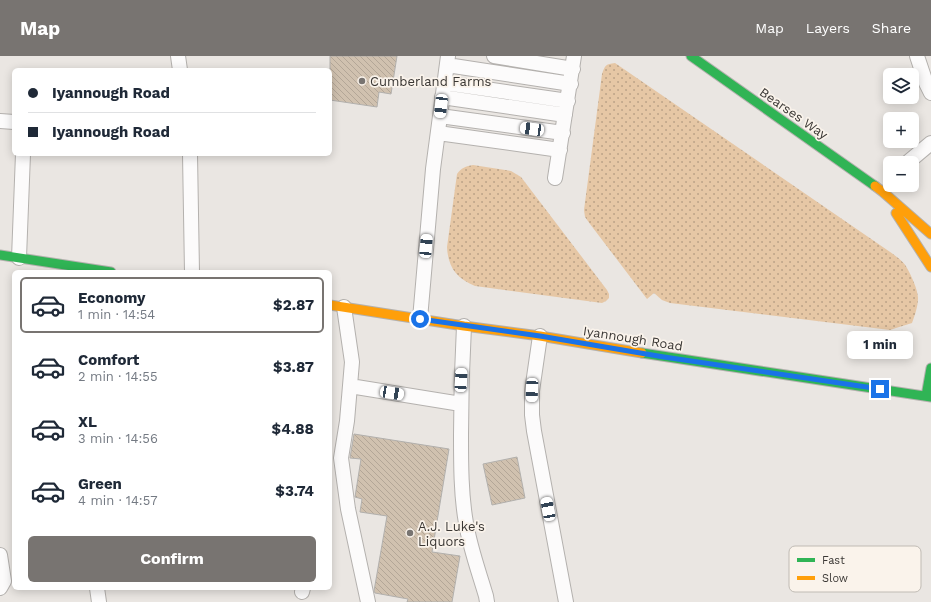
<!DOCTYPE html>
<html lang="en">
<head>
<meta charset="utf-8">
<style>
	:root { --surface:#fff; --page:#f2f2f3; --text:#1f2937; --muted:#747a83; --line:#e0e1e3; --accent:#787471 }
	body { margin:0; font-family:"Work Sans",sans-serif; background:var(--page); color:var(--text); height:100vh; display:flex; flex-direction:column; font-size:15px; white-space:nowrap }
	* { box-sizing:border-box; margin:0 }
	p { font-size:13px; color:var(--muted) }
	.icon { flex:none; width:22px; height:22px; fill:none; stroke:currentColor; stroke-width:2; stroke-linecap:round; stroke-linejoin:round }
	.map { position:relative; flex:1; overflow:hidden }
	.sheet { position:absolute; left:12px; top:214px; width:320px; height:320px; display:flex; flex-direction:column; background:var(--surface); border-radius:6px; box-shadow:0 2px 10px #0003 }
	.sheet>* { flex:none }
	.hud { position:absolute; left:12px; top:12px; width:320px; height:88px; border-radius:6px; box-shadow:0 2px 10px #0003; display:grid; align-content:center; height:88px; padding:0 16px; background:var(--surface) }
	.controls { position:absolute; left:883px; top:12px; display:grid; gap:8px }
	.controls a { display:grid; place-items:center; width:36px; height:36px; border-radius:6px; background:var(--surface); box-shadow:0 2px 10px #0003; font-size:20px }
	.end { position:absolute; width:18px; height:18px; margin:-9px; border:5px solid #1a73e8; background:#fff; box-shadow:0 0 0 2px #fff }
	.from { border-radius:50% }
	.bubble { position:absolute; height:28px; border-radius:6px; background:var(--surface); box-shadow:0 2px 10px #0003; font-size:13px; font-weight:700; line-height:28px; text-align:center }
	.car { position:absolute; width:12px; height:24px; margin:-12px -6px; border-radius:5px; box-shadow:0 0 3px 1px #0007; background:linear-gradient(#fff 24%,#345 0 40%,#fff 0 76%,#345 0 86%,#fff 0) }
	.hud b { display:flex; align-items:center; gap:14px; height:38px; font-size:15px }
	.hud b+b { border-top:1px solid var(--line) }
	.hud i { width:10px; height:10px; background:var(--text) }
	ul { padding:7px 0 0; list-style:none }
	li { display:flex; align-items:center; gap:12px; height:56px; margin:0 8px 6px; padding:0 8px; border:2px solid transparent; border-radius:6px }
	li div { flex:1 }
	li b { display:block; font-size:15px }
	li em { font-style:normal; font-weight:700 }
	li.on { border-color:var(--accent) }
	li>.icon { width:36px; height:36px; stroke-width:1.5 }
	.primary-button { display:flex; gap:8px; margin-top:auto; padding:8px 16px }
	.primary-button a { flex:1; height:46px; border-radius:6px; background:var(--accent); color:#fff; font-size:16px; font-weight:700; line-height:46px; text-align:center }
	header { display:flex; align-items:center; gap:24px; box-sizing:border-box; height:56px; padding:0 20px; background:var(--accent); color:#fff }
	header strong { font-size:19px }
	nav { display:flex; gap:22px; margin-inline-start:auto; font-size:14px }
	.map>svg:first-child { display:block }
	.grass { fill:url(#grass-dots) }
	.building { fill:url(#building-back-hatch); stroke:#b2b0ad }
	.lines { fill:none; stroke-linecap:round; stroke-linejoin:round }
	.lane-casing { stroke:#b4b1ae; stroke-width:16 }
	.fast-casing { stroke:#b4b1ae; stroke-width:11 }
	.slow-casing { stroke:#b4b1ae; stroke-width:11 }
	.lane { stroke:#fcfbfb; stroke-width:14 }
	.fast { stroke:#30b455; stroke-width:9 }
	.slow { stroke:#ff9f0a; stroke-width:9 }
	.route { stroke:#1a73e8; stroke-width:5 }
	.poi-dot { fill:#787471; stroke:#faf3eb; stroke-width:1.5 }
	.labels { text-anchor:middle; stroke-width:3.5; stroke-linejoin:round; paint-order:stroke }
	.poi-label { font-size:13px; fill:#3a3734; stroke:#faf3eb; text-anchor:start }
	.street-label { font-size:13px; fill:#3a3734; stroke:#faf3eb }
	.key { fill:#faf3eb; stroke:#c0bbb4; stroke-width:1 }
	.key-label { font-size:11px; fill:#3a3734 }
</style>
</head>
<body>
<header>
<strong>Map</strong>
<nav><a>Map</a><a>Layers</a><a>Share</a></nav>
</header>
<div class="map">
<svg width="931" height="546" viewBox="0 0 931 546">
	<defs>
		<pattern id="grass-dots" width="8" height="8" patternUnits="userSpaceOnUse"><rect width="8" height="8" fill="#e6c7a5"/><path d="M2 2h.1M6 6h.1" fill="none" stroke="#bba287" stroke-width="1.8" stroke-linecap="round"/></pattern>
		<pattern id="building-back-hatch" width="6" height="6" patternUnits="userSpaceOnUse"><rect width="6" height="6" fill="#d0c1af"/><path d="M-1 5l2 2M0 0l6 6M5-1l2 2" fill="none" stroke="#b3a697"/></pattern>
	</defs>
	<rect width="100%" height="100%" fill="#eae6e2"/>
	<path class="grass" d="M615 7 893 198C898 202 904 206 907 212 911 219 918 234 918 242 918 250 915 259 912 267L896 272 890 274 670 247 662 244 654 237 647 243 590 168 585 161 584 154 602 18C605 9 606 8 615 7Z
		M473 109 511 115 521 121 607 234 609 238V242L606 245 602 247 475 230C456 222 448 211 447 191L457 118C461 112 466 110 473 109Z"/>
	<path class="building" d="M330 0H397L391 38 379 36 377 51 330 44Z
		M354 378 449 393 432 496 460 500 452 546H407L408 543 375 537 374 535 387 460 360 456 362 443 355 441 361 403 350 402Z
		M517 401 525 442 492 449 483 408Z"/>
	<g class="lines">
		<defs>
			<path id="lane" d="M178 0 180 14
				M494 0 573 13
				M917 0 926 27 931 37
				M447 9 571 28
				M445 27 568 45
				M442 41 565 59
				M440 60 563 77
				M0 65 14 66
				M438 77 560 94
				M190 98 192 216
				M907 107 931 87
				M555 122 574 0
				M19 202 23 98
				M344 251 352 306 347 365 341 402 348 453 368 546
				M420 263 433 113 448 0
				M464 270C462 306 461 343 461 379 461 408 461 439 466 467 470 492 479 516 486 540L487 546
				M540 280 532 335V359L534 375 566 546
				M350 330 461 348
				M0 499 4 525 0 532
				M97 532 99 546
				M302 536 303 532"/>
			<path id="fast" d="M691 0 875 130
				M0 199 111 216
				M642 297 931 341
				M926 340 931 312"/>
			<path id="slow" d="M875 130 883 136 931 178
				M896 157 931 211
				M330 249 464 270 540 280 642 297"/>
		</defs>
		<use href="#lane" class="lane-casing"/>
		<use href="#fast" class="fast-casing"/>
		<use href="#slow" class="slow-casing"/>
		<use href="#lane" class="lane"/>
		<use href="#fast" class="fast"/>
		<use href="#slow" class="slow"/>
	</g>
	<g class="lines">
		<path class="route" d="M420 263 540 280 664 301 880 333"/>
	</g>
	<g class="poi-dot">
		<circle cx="362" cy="25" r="4"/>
		<circle cx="410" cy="477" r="4"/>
	</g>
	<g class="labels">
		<g class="poi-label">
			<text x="370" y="30">Cumberland Farms</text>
			<text x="418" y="475">A.J. Luke's<tspan x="418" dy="15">Liquors</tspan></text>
		</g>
		<g class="street-label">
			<text transform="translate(794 57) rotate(35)" y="5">Bearses Way</text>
			<text transform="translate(633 282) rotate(9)" y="5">Iyannough Road</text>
		</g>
	</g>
	<rect x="789" y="490" width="132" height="46" rx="6" class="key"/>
	<rect x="797" y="502" width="18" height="4" fill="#30b455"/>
	<rect x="797" y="520" width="18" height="4" fill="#ff9f0a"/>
	<g class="key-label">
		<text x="822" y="508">Fast</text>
		<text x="822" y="526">Slow</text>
	</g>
</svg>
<div class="controls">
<a><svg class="icon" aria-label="layers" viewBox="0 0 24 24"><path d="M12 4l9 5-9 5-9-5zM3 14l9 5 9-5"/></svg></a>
<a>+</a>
<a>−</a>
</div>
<i class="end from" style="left:420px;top:263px"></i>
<i class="end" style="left:880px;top:333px"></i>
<div class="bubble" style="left:847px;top:275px;width:66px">1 min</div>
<i class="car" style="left:441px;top:50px;rotate:187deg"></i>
<i class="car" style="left:532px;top:73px;rotate:278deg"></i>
<i class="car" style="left:426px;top:190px;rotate:5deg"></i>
<i class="car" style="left:461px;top:324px;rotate:3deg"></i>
<i class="car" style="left:532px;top:334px;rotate:182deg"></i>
<i class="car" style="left:392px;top:337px;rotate:99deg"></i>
<i class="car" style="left:548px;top:453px;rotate:349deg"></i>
<div class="hud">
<b><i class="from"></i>Iyannough Road</b>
<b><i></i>Iyannough Road</b>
</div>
<section class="sheet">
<ul>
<li class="on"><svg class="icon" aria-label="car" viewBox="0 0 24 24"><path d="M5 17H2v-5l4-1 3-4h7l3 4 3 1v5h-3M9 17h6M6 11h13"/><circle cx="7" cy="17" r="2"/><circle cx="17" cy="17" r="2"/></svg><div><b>Economy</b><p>1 min · 14:54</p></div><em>$2.87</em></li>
<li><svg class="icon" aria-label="car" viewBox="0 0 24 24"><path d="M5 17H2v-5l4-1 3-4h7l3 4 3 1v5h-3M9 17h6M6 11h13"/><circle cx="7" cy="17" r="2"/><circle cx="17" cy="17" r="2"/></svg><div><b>Comfort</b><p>2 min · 14:55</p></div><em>$3.87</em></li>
<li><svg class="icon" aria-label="car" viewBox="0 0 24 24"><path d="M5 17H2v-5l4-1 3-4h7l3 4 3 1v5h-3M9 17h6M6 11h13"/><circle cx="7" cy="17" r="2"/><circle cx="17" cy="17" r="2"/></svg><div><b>XL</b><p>3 min · 14:56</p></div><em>$4.88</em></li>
<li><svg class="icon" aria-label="car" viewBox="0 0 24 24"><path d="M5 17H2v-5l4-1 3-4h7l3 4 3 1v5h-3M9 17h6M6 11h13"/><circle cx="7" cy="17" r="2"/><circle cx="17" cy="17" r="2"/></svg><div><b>Green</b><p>4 min · 14:57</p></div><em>$3.74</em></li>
</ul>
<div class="primary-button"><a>Confirm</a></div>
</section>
</div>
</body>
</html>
